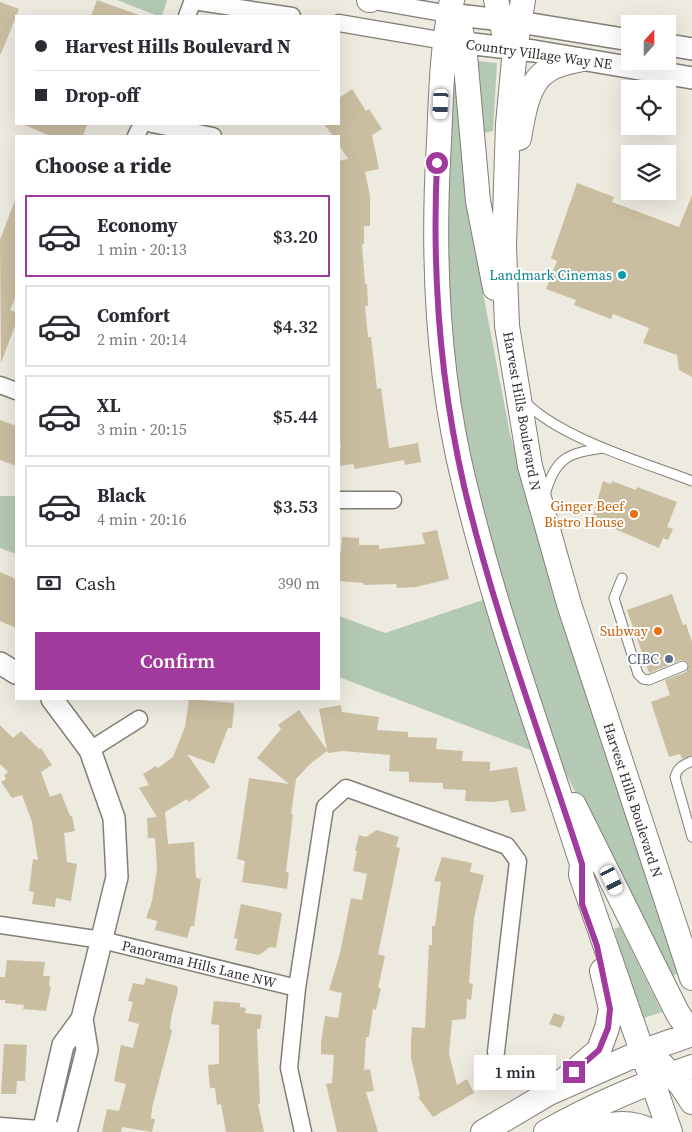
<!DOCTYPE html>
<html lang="en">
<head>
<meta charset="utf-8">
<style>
	:root { --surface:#fff; --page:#f2f2f3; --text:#2b2b33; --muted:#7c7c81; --line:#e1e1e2; --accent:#a13a9d }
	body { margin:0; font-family:"Source Serif 4",serif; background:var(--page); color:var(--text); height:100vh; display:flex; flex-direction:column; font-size:19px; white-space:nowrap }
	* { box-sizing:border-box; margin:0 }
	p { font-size:16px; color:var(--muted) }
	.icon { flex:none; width:28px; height:28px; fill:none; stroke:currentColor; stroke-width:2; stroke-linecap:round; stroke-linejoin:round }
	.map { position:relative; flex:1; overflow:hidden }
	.panel { position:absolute; left:15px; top:135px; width:325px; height:565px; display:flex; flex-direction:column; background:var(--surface); border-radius:0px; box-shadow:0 5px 20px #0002 }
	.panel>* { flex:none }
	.banner { position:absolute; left:15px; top:15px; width:325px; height:110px; border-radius:0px; box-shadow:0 5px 20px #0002; display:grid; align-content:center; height:110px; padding:0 20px; background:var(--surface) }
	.needle { width:32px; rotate:21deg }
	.tools { position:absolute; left:621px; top:15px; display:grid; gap:10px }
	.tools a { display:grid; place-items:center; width:55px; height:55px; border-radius:0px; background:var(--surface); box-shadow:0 5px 20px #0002; font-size:25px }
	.end { position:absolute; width:22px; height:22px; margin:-11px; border:6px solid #a13a9d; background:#fff; box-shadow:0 0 0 2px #fff }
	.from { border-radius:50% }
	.bubble { position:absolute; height:35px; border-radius:0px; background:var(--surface); box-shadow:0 5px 20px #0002; font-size:16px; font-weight:600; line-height:35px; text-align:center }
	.car { position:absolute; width:15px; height:30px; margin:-15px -8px; border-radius:6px; box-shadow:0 0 4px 1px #0007; background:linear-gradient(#fff 24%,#345 0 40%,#fff 0 76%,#345 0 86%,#fff 0) }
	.banner b { display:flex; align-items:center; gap:18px; height:48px; font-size:19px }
	.banner b+b { border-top:1px solid var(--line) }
	.banner i { width:12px; height:12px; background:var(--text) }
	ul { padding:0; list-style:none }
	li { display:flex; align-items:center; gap:15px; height:82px; margin:0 10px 8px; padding:0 10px; border:2px solid var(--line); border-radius:0px }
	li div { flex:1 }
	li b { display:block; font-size:19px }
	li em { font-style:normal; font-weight:600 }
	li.active { border-color:var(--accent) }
	li>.icon { width:45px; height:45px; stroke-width:1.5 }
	h2 { padding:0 20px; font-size:22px; line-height:60px }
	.pay { display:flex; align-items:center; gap:12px; height:55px; padding:0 20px; font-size:19px }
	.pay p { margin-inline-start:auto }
	.button { display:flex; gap:10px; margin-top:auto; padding:10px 20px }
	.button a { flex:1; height:58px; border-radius:0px; background:var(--accent); color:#fff; font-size:20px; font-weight:600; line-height:58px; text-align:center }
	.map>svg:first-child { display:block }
	.green { fill:#b4c9b4 }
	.building { fill:#cabea1 }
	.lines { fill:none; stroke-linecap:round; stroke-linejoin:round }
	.service-casing { stroke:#837f77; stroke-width:11 }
	.minor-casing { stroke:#837f77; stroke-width:19 }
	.tertiary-casing { stroke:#837f77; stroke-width:24 }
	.secondary-casing { stroke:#837f77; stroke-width:26 }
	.service { stroke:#fff; stroke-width:9 }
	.minor { stroke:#fff; stroke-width:16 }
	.tertiary { stroke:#fff; stroke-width:21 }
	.secondary { stroke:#fff; stroke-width:24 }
	.route { stroke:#a13a9d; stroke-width:6 }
	.culture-dot { fill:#0f9aa8; stroke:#fff; stroke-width:2 }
	.food-dot { fill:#e8710a; stroke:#fff; stroke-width:2 }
	.service-dot { fill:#5c6f8a; stroke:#fff; stroke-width:2 }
	.labels { text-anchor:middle; stroke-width:4; stroke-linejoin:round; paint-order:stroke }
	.street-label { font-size:14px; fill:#32302d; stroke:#fff }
	.culture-label { font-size:14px; fill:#0d838f; stroke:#fff; text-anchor:end }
	.food-label { font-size:14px; fill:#c56008; stroke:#fff; text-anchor:end }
	.service-label { font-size:14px; fill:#4e5e75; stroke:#fff; text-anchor:end }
</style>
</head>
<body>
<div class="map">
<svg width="692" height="1132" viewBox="0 0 692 1132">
	<rect width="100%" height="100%" fill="#edeae0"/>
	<path class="green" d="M117 0H167L162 16H158Z
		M478 61 497 63 493 131 484 133Z
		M449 81 458 82 483 293 510 434 584 687 678 973 671 977 552 747 468 474 443 284Z
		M0 496H16V554L0 548Z
		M486 599 533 751 339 677V616L385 633Z
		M620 927 662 1012 641 1019 614 929Z"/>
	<path class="building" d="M97 0 139 15 138 16H91Z
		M0 2 19 9 1 54H0Z
		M352 89 366 111 369 109 382 129 372 135 379 169 365 172 370 196V226H364V244H362L365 284H367L368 306H365L368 337H371L377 389 381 388 389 448 418 443 421 462 405 465 404 460 355 469 353 464 339 466V449L341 448 339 434V161L348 159 339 145V136H333L324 124H339V98Z
		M22 124H87L83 136H51Z
		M577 183 614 197 612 202 679 227 692 195V377L679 370 677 355 643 343 649 328 613 314 611 319 574 305 576 300 546 289 557 261 551 258Z
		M15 200 16 296 10 310 16 312V323L1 363 0 240Z
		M0 420 16 426V466L0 460Z
		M603 481 611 484 612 481 636 490 637 487 677 502 667 527 673 529 668 540 663 538 659 548 592 519Z
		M437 530 449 579 416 587 397 588 396 584 364 585 363 583 339 581V551L341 552 342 537 359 538V545H379V549L425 544 422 533Z
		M0 572 16 579V628L0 621Z
		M672 594 683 625 686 624 692 642V755L682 759 680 754 669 757 651 702 670 695 665 680 686 672 689 664 686 661 681 660 649 673 627 610Z
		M189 699 234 703V709L232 728H228L214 764 187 754 210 787 189 802 187 799 165 812 168 844 194 842 196 878 201 879 194 926H191L187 938 155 930 157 921 146 918 152 901 157 869 155 838H148L147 818 157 817 139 788 149 785 143 774 156 766 158 768 173 757 185 727Z
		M341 705 342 712 379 717 377 730 408 732V737L437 738 436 749 463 751 462 761 490 762V771L517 767 526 811 511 813 508 800 493 802 465 801 466 790 443 789V783L409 782V772L389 771 390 755 343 751 328 753 327 751 310 764 296 779 291 814H293L286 872 289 873 287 889 242 882 245 861 237 859 249 778 289 784 257 758 281 729 278 725 299 710 327 750 319 709Z
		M0 725 13 738 21 731 39 749 41 748 52 765 41 772 50 797 61 793 70 816H72L75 831 64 833 67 862 77 864 71 901 56 898 55 907 32 904 34 892 29 891 33 859 38 860 32 822 22 795 12 798 1 782 6 779 4 775 8 772 0 764Z
		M377 830 399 837 396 847 400 848 378 954 385 956 378 988H381L376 1010 373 1009 369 1037H366L364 1070 370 1069 374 1091 366 1092 378 1132H337L326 1084 332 1083 334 1055 321 1054V1043L325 1016 338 1018 342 993 329 990 340 953 351 898 362 900 367 874 353 871 357 851H355L359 835 366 837Z
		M442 857 472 863 470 872 484 875 474 918 469 983 473 984 471 1000 467 999 466 1019 452 1020 449 1054 457 1085 467 1079 474 1093 433 1117 418 1097 420 1096 411 1058V1040L412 1027 425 1028 429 945H432V926H435L441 882 434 881Z
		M241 904 282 913 276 948 270 947 259 955 235 950 238 939 234 938Z
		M7 960 45 962 43 976H50L49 986 51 987 46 1011 23 1009 24 1005 5 1003V1000H0V977H5Z
		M146 978 177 986 178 990 171 1018 170 1028 172 1031 152 1108 151 1119H155L152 1132 122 1127 121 1132H102L107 1109 119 1111 126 1084 114 1081 121 1045 133 1048 139 1024 128 1021 133 1002 128 1001 133 983 144 985Z
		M214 1001 240 1003V1007L246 1008 245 1013 262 1015 260 1029H257L260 1104H258L264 1132H226L221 1104 217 1105 215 1088H210L208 1065 219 1064V1025L211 1024Z
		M554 1013 565 1017 561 1028 549 1024Z
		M4 1044 27 1045 25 1081H17L16 1094H1Z"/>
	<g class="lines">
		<defs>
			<path id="service" d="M525 402C562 439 643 462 692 481
				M545 495C555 458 567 453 604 448
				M622 578 614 598 638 674 643 679 649 680 683 666
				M692 761C683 765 678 767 675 777L692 837"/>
			<path id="minor" d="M369 0 449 14
				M193 1 292 16
				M187 16 193 0
				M339 23 445 41
				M152 124 213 136
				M136 136 142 124
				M0 385 16 391
				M339 500H393
				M90 750 139 719
				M0 925 102 940 297 988
				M0 1126 66 1131
				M303 1132 289 1068 297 988 325 807 346 788 507 846 518 861 496 1052"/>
			<path id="tertiary" d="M449 14 519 22 630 40
				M448 41 534 51 692 78
				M668 45 692 49
				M0 663 16 673
				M43 1132 63 1045 82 1019 117 877 114 818 90 750 52 699
				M66 1132 87 1050 82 1019"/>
			<path id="secondary" d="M369 0H370
				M452 0C442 46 441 95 439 142 432 256 437 374 465 486 496 614 542 739 582 864L581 875 670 1132
				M496 0 505 37 515 49
				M523 0 515 49 508 124 504 246 507 326 530 466 569 604 692 978
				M449 14 459 24 464 44 478 201 495 288
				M519 138C523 116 527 82 548 70 557 64 568 62 578 60
				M574 805 678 1014 692 1034
				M662 1065 681 1085 692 1102
				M549 1093 599 1050 607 1028 611 1009 602 971
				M483 1132 549 1093 644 1051 692 1034
				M546 1132C593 1105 641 1085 692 1067
				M583 1132C607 1124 629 1119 653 1132"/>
		</defs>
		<use href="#service" class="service-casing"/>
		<use href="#minor" class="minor-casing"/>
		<use href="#tertiary" class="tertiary-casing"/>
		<use href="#secondary" class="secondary-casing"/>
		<use href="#service" class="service"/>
		<use href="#minor" class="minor"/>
		<use href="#tertiary" class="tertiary"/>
		<use href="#secondary" class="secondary"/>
	</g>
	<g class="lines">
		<path class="route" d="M437 163C432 270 440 381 464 486 494 614 542 739 582 864V904L597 946 610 1009 608 1028 599 1050 574 1072"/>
	</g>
	<circle class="culture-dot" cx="622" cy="275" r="5"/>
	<g class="food-dot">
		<circle cx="634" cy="514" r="5"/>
		<circle cx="658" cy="631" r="5"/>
	</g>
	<circle class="service-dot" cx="669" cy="659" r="5"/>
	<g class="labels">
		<g class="street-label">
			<text transform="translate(539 54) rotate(8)" y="5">Country Village Way NE</text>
			<text transform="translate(522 411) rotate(80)" y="5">Harvest Hills Boulevard N</text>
			<text transform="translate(633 800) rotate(72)" y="5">Harvest Hills Boulevard N</text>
			<text transform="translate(199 964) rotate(14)" y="5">Panorama Hills Lane NW</text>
		</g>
		<g class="culture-label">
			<text x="612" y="280">Landmark Cinemas</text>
		</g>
		<g class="food-label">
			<text x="624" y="511">Ginger Beef<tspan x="624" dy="16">Bistro House</tspan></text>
			<text x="648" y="636">Subway</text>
		</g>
		<g class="service-label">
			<text x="659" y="664">CIBC</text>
		</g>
	</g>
</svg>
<div class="tools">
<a><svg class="needle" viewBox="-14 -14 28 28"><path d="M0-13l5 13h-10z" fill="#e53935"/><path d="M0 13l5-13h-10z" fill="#7c7c81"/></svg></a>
<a><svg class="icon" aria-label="locate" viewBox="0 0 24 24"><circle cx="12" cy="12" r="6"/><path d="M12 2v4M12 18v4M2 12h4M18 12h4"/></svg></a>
<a><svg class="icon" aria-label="layers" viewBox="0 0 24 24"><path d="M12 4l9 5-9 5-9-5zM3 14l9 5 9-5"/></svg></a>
</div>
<i class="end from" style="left:437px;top:163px"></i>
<i class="end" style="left:574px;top:1072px"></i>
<div class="bubble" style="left:474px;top:1055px;width:82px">1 min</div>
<i class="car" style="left:441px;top:104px;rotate:183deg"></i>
<i class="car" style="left:612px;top:880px;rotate:154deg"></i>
<div class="banner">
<b><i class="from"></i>Harvest Hills Boulevard N</b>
<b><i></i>Drop-off</b>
</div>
<section class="panel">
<h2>Choose a ride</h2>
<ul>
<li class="active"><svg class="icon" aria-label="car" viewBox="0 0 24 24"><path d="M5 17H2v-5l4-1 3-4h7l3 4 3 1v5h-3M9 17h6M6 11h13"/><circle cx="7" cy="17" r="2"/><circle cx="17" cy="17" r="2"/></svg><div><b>Economy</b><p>1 min · 20:13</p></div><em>$3.20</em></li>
<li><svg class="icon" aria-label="car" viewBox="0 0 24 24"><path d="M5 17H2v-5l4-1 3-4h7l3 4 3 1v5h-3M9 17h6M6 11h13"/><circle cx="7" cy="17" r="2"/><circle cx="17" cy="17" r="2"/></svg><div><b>Comfort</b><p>2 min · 20:14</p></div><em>$4.32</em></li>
<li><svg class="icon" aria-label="car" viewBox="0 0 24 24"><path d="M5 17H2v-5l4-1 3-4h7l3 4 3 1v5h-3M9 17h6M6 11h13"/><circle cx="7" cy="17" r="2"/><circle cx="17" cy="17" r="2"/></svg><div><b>XL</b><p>3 min · 20:15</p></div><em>$5.44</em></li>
<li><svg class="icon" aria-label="car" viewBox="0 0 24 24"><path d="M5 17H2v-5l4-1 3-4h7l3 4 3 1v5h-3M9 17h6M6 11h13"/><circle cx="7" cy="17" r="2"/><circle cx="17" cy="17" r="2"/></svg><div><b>Black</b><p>4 min · 20:16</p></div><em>$3.53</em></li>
</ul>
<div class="pay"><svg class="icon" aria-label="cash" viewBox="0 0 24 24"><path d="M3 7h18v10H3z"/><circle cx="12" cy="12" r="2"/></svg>Cash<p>390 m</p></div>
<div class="button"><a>Confirm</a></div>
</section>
</div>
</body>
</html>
